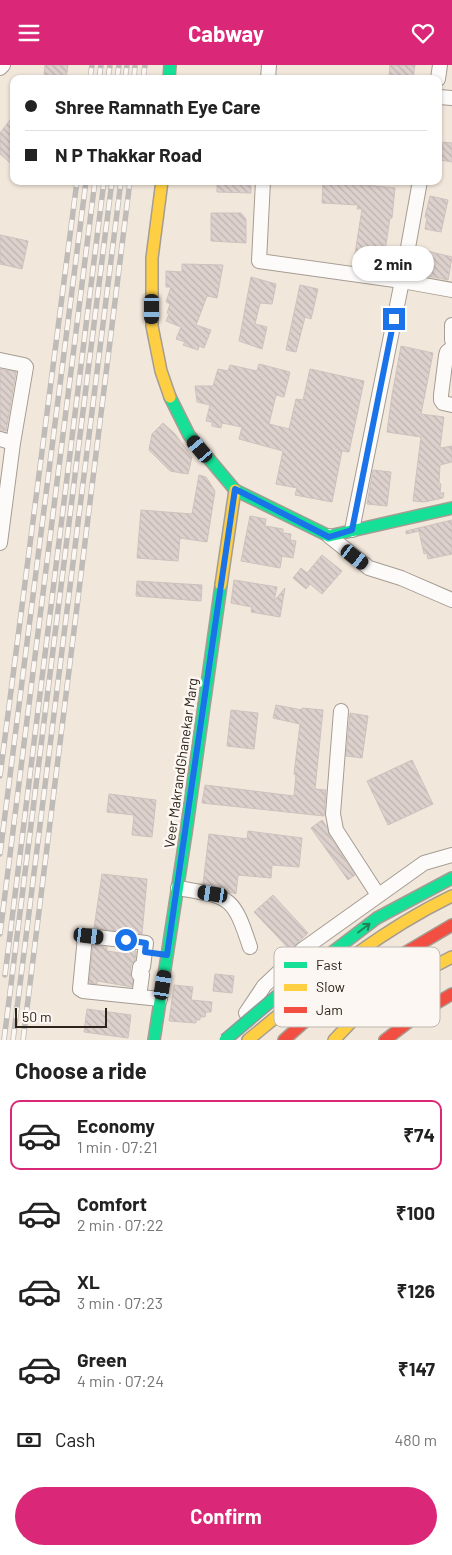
<!DOCTYPE html>
<html lang="en">
<head>
<meta charset="utf-8">
<style>
	:root { --surface:#fff; --page:#f2f2f2; --text:#222; --muted:#767676; --line:#e0e0e0; --accent:#db2777 }
	body { margin:0; font-family:Barlow,sans-serif; background:var(--page); color:var(--text); height:100vh; display:flex; flex-direction:column; font-size:19px; white-space:nowrap }
	* { box-sizing:border-box; margin:0 }
	p { font-size:16px; color:var(--muted) }
	.icon { flex:none; width:28px; height:28px; fill:none; stroke:currentColor; stroke-width:2; stroke-linecap:round; stroke-linejoin:round }
	.map { position:relative; height:975px; overflow:hidden }
	.sheet { display:flex; flex-direction:column; background:var(--surface); flex:1 }
	.sheet>* { flex:none }
	.hud { position:absolute; left:10px; top:10px; width:432px; height:110px; border-radius:10px; box-shadow:0 1px 4px #0004; display:grid; align-content:center; height:110px; padding:0 15px; background:var(--surface) }
	.scale { position:absolute; left:15px; bottom:12px; width:92px; box-sizing:border-box; padding-left:5px; border:2px solid #2c2319; border-top:0; font-size:14px; line-height:18px; white-space:nowrap; color:#2c2319; -webkit-text-stroke:4px #fcf7f2; paint-order:stroke }
	.end { position:absolute; width:22px; height:22px; margin:-11px; border:6px solid #1a73e8; background:#fff; box-shadow:0 0 0 2px #fff }
	.from { border-radius:50% }
	.bubble { position:absolute; height:35px; border-radius:18px; background:var(--surface); box-shadow:0 1px 4px #0004; font-size:16px; font-weight:700; line-height:35px; text-align:center }
	.car { position:absolute; width:15px; height:30px; margin:-15px -8px; border-radius:6px; box-shadow:0 0 4px 1px #0007; background:linear-gradient(#222 24%,#8ab4d8 0 40%,#222 0 76%,#8ab4d8 0 86%,#222 0) }
	.hud b { display:flex; align-items:center; gap:18px; height:48px; font-size:19px }
	.hud b+b { border-top:1px solid var(--line) }
	.hud i { width:12px; height:12px; background:var(--text) }
	ul { padding:0; list-style:none }
	li { display:flex; align-items:center; gap:15px; height:70px; margin:0 10px 8px; padding:0 5px; border:2px solid transparent; border-radius:10px }
	li div { flex:1 }
	li b { display:block; font-size:19px }
	li em { font-style:normal; font-weight:700 }
	li.on { border-color:var(--accent) }
	li>.icon { width:45px; height:45px; stroke-width:1.5 }
	h2 { padding:0 15px; font-size:22px; line-height:60px }
	.pay { display:flex; align-items:center; gap:12px; height:55px; padding:0 15px; font-size:19px }
	.pay p { margin-inline-start:auto }
	.action { display:flex; gap:10px; margin-top:auto; padding:10px 15px }
	.action a { flex:1; height:58px; border-radius:30px; background:var(--accent); color:#fff; font-size:20px; font-weight:700; line-height:58px; text-align:center }
	header { display:flex; justify-content:space-between; align-items:center; height:65px; padding:0 15px; background:var(--accent); color:#fff; font-size:22px; font-weight:700 }
	.map>svg:first-child { display:block }
	.building { fill:url(#building-back-hatch); stroke:#cec2bf }
	.lines { fill:none; stroke-linecap:round; stroke-linejoin:round }
	.street-casing { stroke:#a59c92; stroke-width:16 }
	.fast-casing { stroke:#a59c92; stroke-width:14 }
	.slow-casing { stroke:#a59c92; stroke-width:14 }
	.jam-casing { stroke:#a59c92; stroke-width:14 }
	.street { stroke:#fdfbfa; stroke-width:14 }
	.fast { stroke:#16e098; stroke-width:11 }
	.slow { stroke:#ffcf43; stroke-width:11 }
	.jam { stroke:#f24e42; stroke-width:11 }
	.rail-casing { stroke:#bebbb8; stroke-width:5.5 }
	.rail { stroke:#fcf7f2; stroke-width:4; stroke-dasharray:11; stroke-linecap:butt }
	.fast-bridge-casing { stroke:#8c9998; stroke-width:14; stroke-linecap:butt }
	.fast-bridge { stroke:#16e098; stroke-width:11 }
	.oneway { stroke:#218258 }
	.route { stroke:#1a73e8; stroke-width:6 }
	.labels { text-anchor:middle; stroke-width:5; stroke-linejoin:round; paint-order:stroke }
	.street-label { font-size:14px; fill:#2c2319; stroke:#fcf7f2 }
	.key { fill:#fcf7f2; stroke:#beb7b1; stroke-width:1 }
	.key-label { font-size:14px; fill:#2c2319 }
</style>
</head>
<body>
<header><svg class="icon" aria-label="menu" viewBox="0 0 24 24"><path d="M4 6h16M4 12h16M4 18h16"/></svg>Cabway<svg class="icon" aria-label="heart" viewBox="0 0 24 24"><path d="M12 20l-8-8c-3-5 5-10 8-4 3-6 11-1 8 4z"/></svg></header>
<div class="map">
<svg width="452" height="975" viewBox="0 0 452 975">
	<defs>
		<pattern id="building-back-hatch" width="6" height="6" patternUnits="userSpaceOnUse" patternTransform="scale(1.25)"><rect width="6" height="6" fill="#ddd1cd"/><path d="M-1 5l2 2M0 0l6 6M5-1l2 2" fill="none" stroke="#beb3af"/></pattern>
	</defs>
	<rect width="100%" height="100%" fill="#f2e7db"/>
	<path class="building" d="M45 0H68L66 14 44 11Z
		M390 0H415L413 14 389 11Z
		M14 50V101L0 89V68Z
		M443 77 452 78V97L440 95Z
		M217 116H251V128L217 127Z
		M323 116 395 123 392 153H390L383 200 354 195 362 144H357L358 140 322 138Z
		M430 131 448 135 441 167 425 164 427 153 425 152Z
		M211 148H241L246 154V178L211 176Z
		M0 170 28 176 22 204 0 199Z
		M423 185 452 192 448 215 417 209Z
		M182 199 223 200 217 233 207 231 196 260 211 265 204 283 199 281 198 285 183 280 185 277 176 274 181 262 166 256 169 249 167 248 170 239 166 237 171 222H166V206L182 207Z
		M251 212 276 219 272 239 260 238 255 259 267 262 262 284 239 276Z
		M300 220 318 224 311 254 305 252 296 287 286 285Z
		M401 281 433 288 421 349 444 352 440 383 452 381V397L440 400 439 418 441 419 440 428H444L443 433 424 437 413 436 421 372 387 367 392 330Z
		M259 299 290 307 284 332 276 330 269 359 289 364 296 334 303 335 310 304 364 316 349 387 342 386 332 437 295 430 297 423 276 419 283 386 239 374 242 362 222 358 221 363 212 361V357L206 356 210 340 197 337 195 321H213L218 304 228 306 230 300 257 306Z
		M0 304 16 307 6 366 0 365Z
		M163 358 175 369 192 392 188 409 170 406 149 385 152 369Z
		M373 405 391 407 387 441 367 439Z
		M199 410 206 412 215 426 207 477 180 473 178 496 137 493 141 445 192 449Z
		M250 451 266 454 265 461 283 464V468L291 469 290 475 296 476 293 493 282 491 280 503 241 496Z
		M452 455V489L428 494 427 488 424 489 419 466 406 469V466Z
		M322 490 342 506 322 529 310 519 306 524 293 513 301 503 307 508Z
		M234 515 277 522 274 536 285 523 280 552 251 547 252 542 231 538Z
		M137 516 202 520 201 536 136 531Z
		M276 640 302 645V643L323 645 315 724 326 725 324 751 202 738 205 720 294 731 296 710 294 709 300 659 273 653Z
		M231 645 258 648 254 684 227 681Z
		M350 648 368 651 362 693 346 691Z
		M412 695 433 739 388 760 367 716Z
		M109 729 156 735 152 772 132 770 134 750 107 747Z
		M322 755 327 762 329 770 355 810 348 815 311 763Z
		M248 766 302 773 299 802 272 800 271 813 238 810 236 829 203 819 209 769 247 774Z
		M102 809 147 814 142 869 94 863Z
		M273 830 308 868 290 885 254 847Z
		M93 880 107 882V886L127 889 128 885 136 886 135 895 131 900 130 908 133 915 132 922 97 916V919L89 918Z
		M215 909 234 911 232 928 213 926Z
		M174 920 193 922 191 935 212 937 211 947H206L205 952H200V955H196V958L169 956Z
		M87 944 131 950 128 973 84 967Z"/>
	<g class="lines">
		<defs>
			<path id="street" d="M0 3 3 0
				M268 14 269 0
				M438 14 440 0
				M439 32 452 33
				M263 116 259 196 402 216 452 225
				M452 260V275
				M452 283 447 287 446 291 441 330V335L443 338 452 340
				M0 295 24 300 26 302 13 378
				M0 374 13 378 0 478
				M352 465 402 216 420 116
				M329 471 369 503 401 513 452 535
				M341 646 333 749 336 765 378 830
				M178 823C230 832 233 830 250 882
				M139 932 142 910 139 909 140 902H143L146 878 89 871 85 872 80 924 83 926 160 934
				M246 948 264 921 302 885 424 798 452 790"/>
			<path id="fast" d="M169 14 170 0
				M170 332 189 370 235 425 329 471 452 443
				M297 914 377 853 452 813
				M154 975 186 768 221 520"/>
			<path id="slow" d="M162 116 152 193V261L161 306 170 332
				M221 520 235 425
				M248 975C314 921 375 868 452 831
				M334 975 358 950 427 905 452 892"/>
			<path id="jam" d="M284 975 337 928 452 860
				M385 975 423 946 452 929"/>
		</defs>
		<use href="#street" class="street-casing"/>
		<use href="#fast" class="fast-casing"/>
		<use href="#slow" class="slow-casing"/>
		<use href="#jam" class="jam-casing"/>
		<use href="#street" class="street"/>
		<use href="#fast" class="fast"/>
		<use href="#slow" class="slow"/>
		<use href="#jam" class="jam"/>
		<defs>
			<path id="rail" d="M90 14 92 0
				M99 14 101 0
				M108 14 110 0
				M117 14 119 0
				M125 14 127 0
				M134 14 135 0
				M143 14 145 0
				M0 711 77 116
				M0 789 86 116
				M0 869 95 116
				M5 910 104 116
				M4 975 112 116
				M13 975 121 116
				M23 975 130 116"/>
		</defs>
		<use href="#rail" class="rail-casing"/>
		<use href="#rail" class="rail"/>
		<defs>
			<path id="fast-bridge" d="M225 975 297 914"/>
		</defs>
		<use href="#fast-bridge" class="fast-bridge-casing"/>
		<use href="#fast-bridge" class="fast-bridge"/>
	</g>
	<defs><path id="oneway-shaft" d="M-6 0H5M1.5-3L5.5 0L1.5 3" fill="none" stroke-width="1.6" stroke-linecap="round" stroke-linejoin="round" transform="scale(1.25)"/></defs>
	<use class="oneway" href="#oneway-shaft" transform="translate(364 863) rotate(-37)"/>
	<g class="lines">
		<path class="route" d="M126 875 146 878 145 887 167 890 235 424 329 472 352 465 394 254"/>
	</g>
	<g class="labels">
		<g class="street-label">
			<text transform="translate(181 698) rotate(-82)" y="5">Veer MakrandGhanekar Marg</text>
		</g>
	</g>
	<rect x="274" y="882" width="166" height="80" rx="8" class="key"/>
	<rect x="284" y="897" width="23" height="6" fill="#16e098"/>
	<rect x="284" y="919" width="23" height="7" fill="#ffcf43"/>
	<rect x="284" y="942" width="23" height="6" fill="#f24e42"/>
	<g class="key-label">
		<text x="316" y="905">Fast</text>
		<text x="316" y="927">Slow</text>
		<text x="316" y="950">Jam</text>
	</g>
</svg>
<div class="scale">50 m</div>
<i class="end from" style="left:126px;top:875px"></i>
<i class="end" style="left:394px;top:254px"></i>
<div class="bubble" style="left:352px;top:181px;width:82px">2 min</div>
<i class="car" style="left:152px;top:244px;rotate:180deg"></i>
<i class="car" style="left:200px;top:384px;rotate:320deg"></i>
<i class="car" style="left:355px;top:492px;rotate:128deg"></i>
<i class="car" style="left:213px;top:829px;rotate:279deg"></i>
<i class="car" style="left:89px;top:871px;rotate:97deg"></i>
<i class="car" style="left:163px;top:920px;rotate:9deg"></i>
<div class="hud">
<b><i class="from"></i>Shree Ramnath Eye Care</b>
<b><i></i>N P Thakkar Road</b>
</div>
</div>
<section class="sheet">
<h2>Choose a ride</h2>
<ul>
<li class="on"><svg class="icon" aria-label="car" viewBox="0 0 24 24"><path d="M5 17H2v-5l4-1 3-4h7l3 4 3 1v5h-3M9 17h6M6 11h13"/><circle cx="7" cy="17" r="2"/><circle cx="17" cy="17" r="2"/></svg><div><b>Economy</b><p>1 min · 07:21</p></div><em>₹74</em></li>
<li><svg class="icon" aria-label="car" viewBox="0 0 24 24"><path d="M5 17H2v-5l4-1 3-4h7l3 4 3 1v5h-3M9 17h6M6 11h13"/><circle cx="7" cy="17" r="2"/><circle cx="17" cy="17" r="2"/></svg><div><b>Comfort</b><p>2 min · 07:22</p></div><em>₹100</em></li>
<li><svg class="icon" aria-label="car" viewBox="0 0 24 24"><path d="M5 17H2v-5l4-1 3-4h7l3 4 3 1v5h-3M9 17h6M6 11h13"/><circle cx="7" cy="17" r="2"/><circle cx="17" cy="17" r="2"/></svg><div><b>XL</b><p>3 min · 07:23</p></div><em>₹126</em></li>
<li><svg class="icon" aria-label="car" viewBox="0 0 24 24"><path d="M5 17H2v-5l4-1 3-4h7l3 4 3 1v5h-3M9 17h6M6 11h13"/><circle cx="7" cy="17" r="2"/><circle cx="17" cy="17" r="2"/></svg><div><b>Green</b><p>4 min · 07:24</p></div><em>₹147</em></li>
</ul>
<div class="pay"><svg class="icon" aria-label="cash" viewBox="0 0 24 24"><path d="M3 7h18v10H3z"/><circle cx="12" cy="12" r="2"/></svg>Cash<p>480 m</p></div>
<div class="action"><a>Confirm</a></div>
</section>
</body>
</html>
